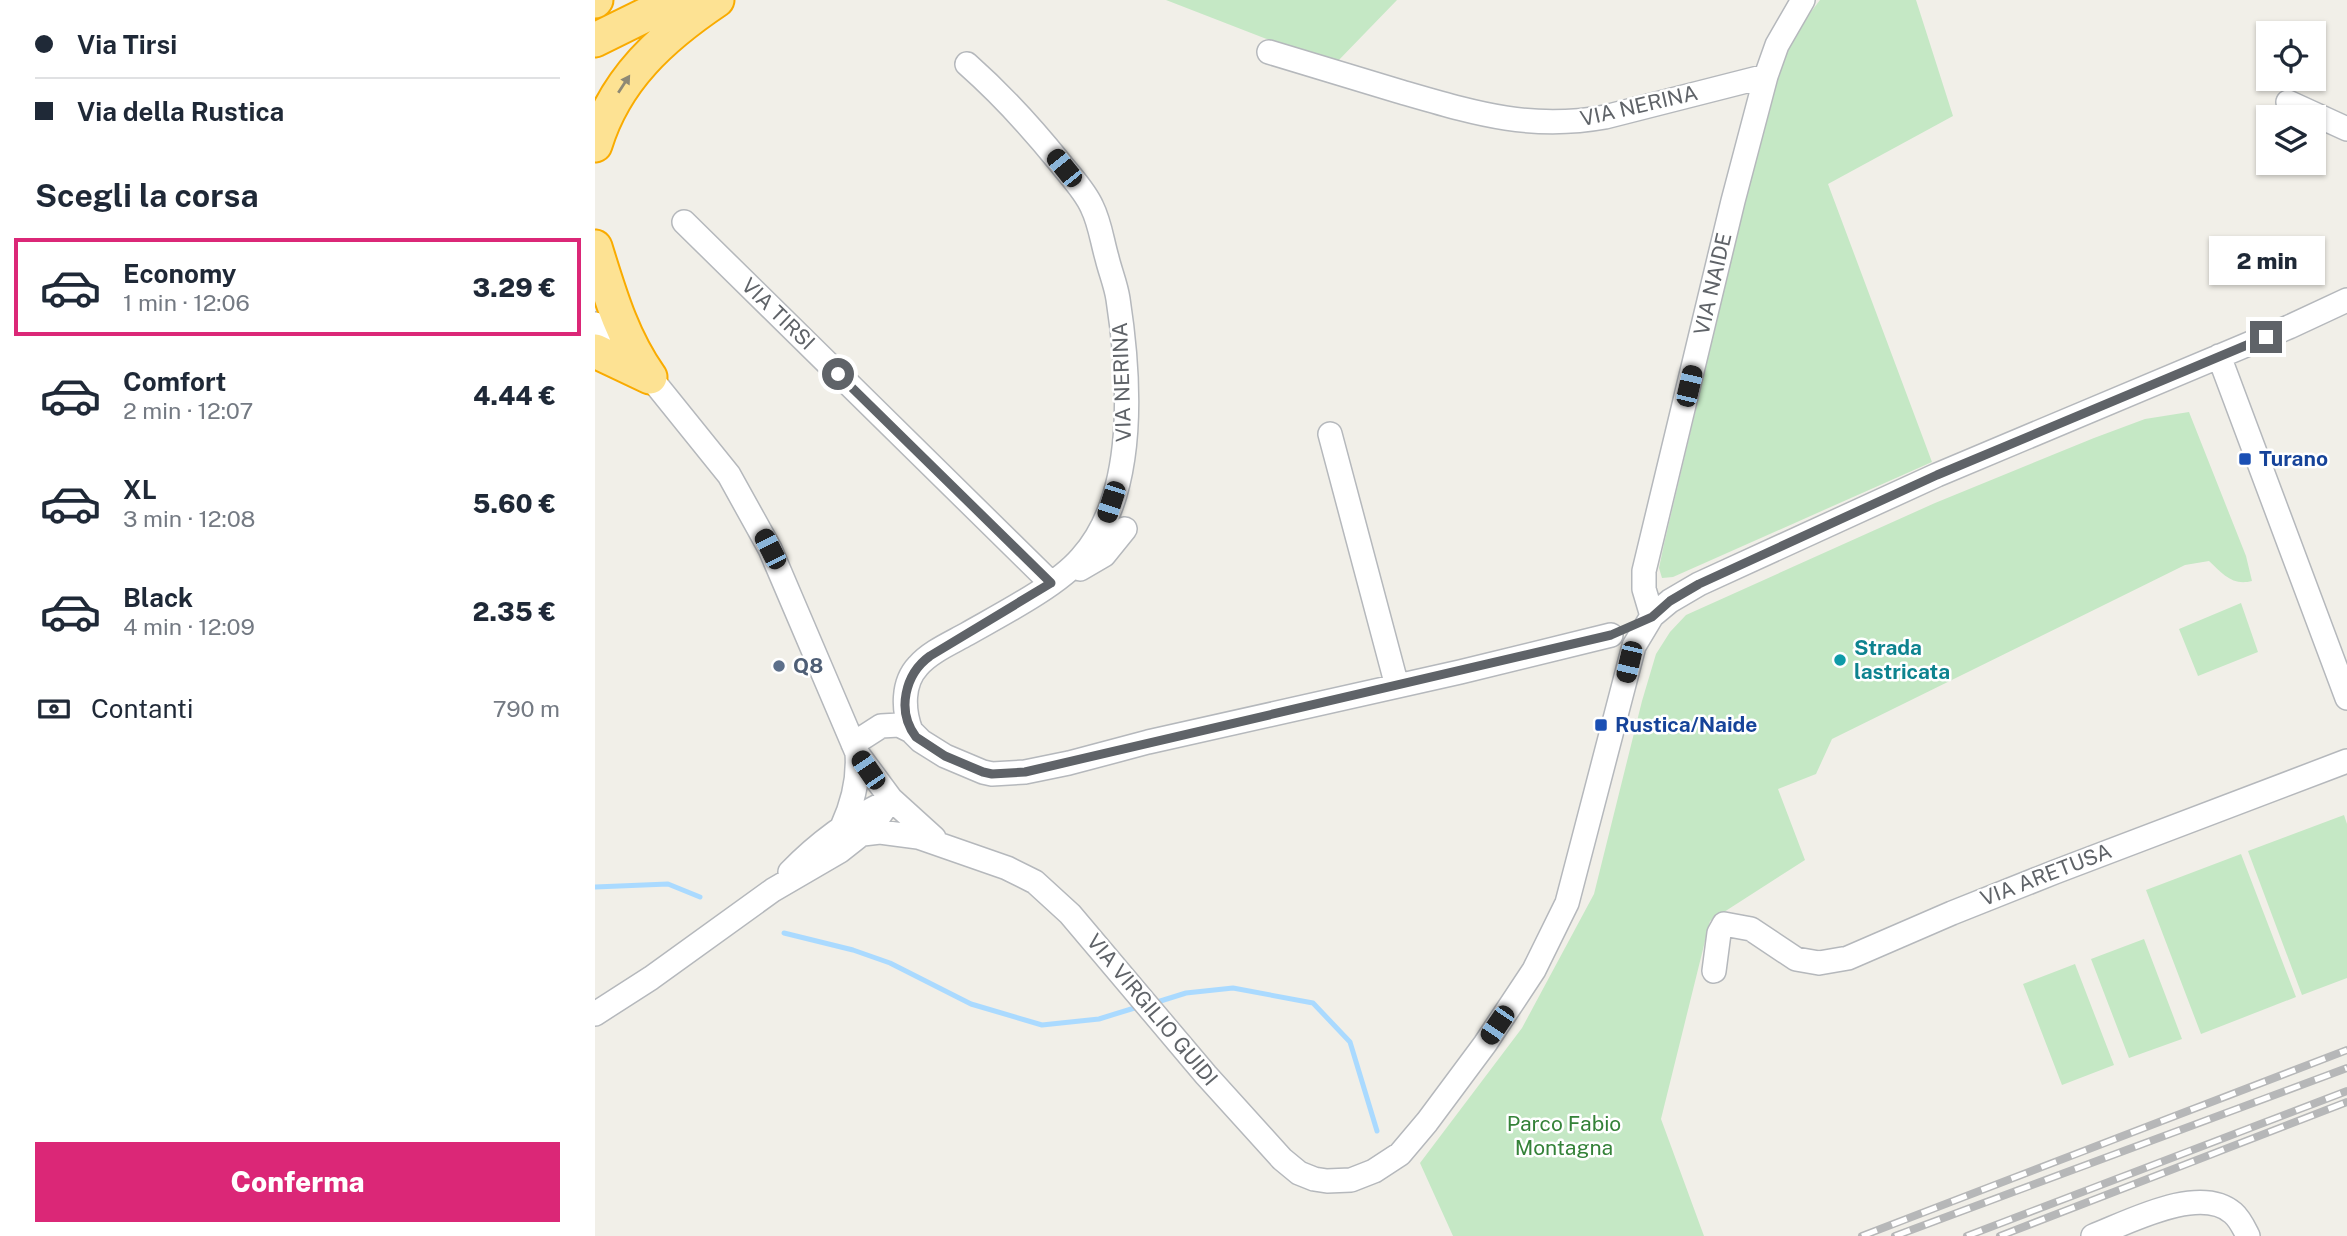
<!DOCTYPE html>
<html lang="it">
<head>
<meta charset="utf-8">
<style>
	:root { --surface:#fff; --page:#f2f2f3; --text:#1f2937; --muted:#747a83; --line:#e0e1e3; --accent:#db2777 }
	body { margin:0; font-family:"Public Sans",sans-serif; background:var(--page); color:var(--text); height:100vh; display:flex; flex-direction:column; font-size:26px; white-space:nowrap }
	* { box-sizing:border-box; margin:0 }
	p { font-size:23px; color:var(--muted) }
	.icon { flex:none; width:38px; height:38px; fill:none; stroke:currentColor; stroke-width:2; stroke-linecap:round; stroke-linejoin:round }
	.map { position:relative; flex:1; overflow:hidden }
	.details { display:flex; flex-direction:column; background:var(--surface); width:595px }
	.details>* { flex:none }
	.guide { display:grid; align-content:center; height:154px; padding:0 35px; background:var(--surface) }
	.controls { position:absolute; left:1661px; top:21px; display:grid; gap:14px }
	.controls a { display:grid; place-items:center; width:70px; height:70px; border-radius:0px; background:var(--surface); box-shadow:0 2px 5px #0004; font-size:35px }
	.end { position:absolute; width:32px; height:32px; margin:-16px; border:9px solid #5f6368; background:#fff; box-shadow:0 0 0 4px #fff }
	.from { border-radius:50% }
	.bubble { position:absolute; height:49px; border-radius:0px; background:var(--surface); box-shadow:0 2px 5px #0004; font-size:23px; font-weight:800; line-height:49px; text-align:center }
	.car { position:absolute; width:21px; height:42px; margin:-21px -10px; border-radius:9px; box-shadow:0 0 5px 2px #0007; background:linear-gradient(#222 24%,#8ab4d8 0 40%,#222 0 76%,#8ab4d8 0 86%,#222 0) }
	.guide b { display:flex; align-items:center; gap:24px; height:66px; font-size:26px }
	.guide b+b { border-top:2px solid var(--line) }
	.guide i { width:18px; height:18px; background:var(--text) }
	ul { padding:0; list-style:none }
	li { display:flex; align-items:center; gap:21px; height:98px; margin:0 14px 10px; padding:0 21px; border:4px solid transparent; border-radius:0px }
	li div { flex:1 }
	li b { display:block; font-size:26px }
	li em { font-style:normal; font-weight:800 }
	li.selected { border-color:var(--accent) }
	li>.icon { width:63px; height:63px; stroke-width:1.5 }
	h2 { padding:0 35px; font-size:32px; line-height:84px }
	.pay { display:flex; align-items:center; gap:18px; height:77px; padding:0 35px; font-size:26px }
	.pay p { margin-inline-start:auto }
	.button { display:flex; gap:14px; margin-top:auto; padding:14px 35px }
	.button a { flex:1; height:80px; border-radius:0px; background:var(--accent); color:#fff; font-size:28px; font-weight:800; line-height:80px; text-align:center }
	main { display:flex; flex:1; min-height:0 }
	.map>svg:first-child { display:block }
	.green { fill:#c5e8c5 }
	.lines { fill:none; stroke-linecap:round; stroke-linejoin:round }
	.stream { stroke:#aadaff; stroke-width:5 }
	.minor-casing { stroke:#b5b8bc; stroke-width:26 }
	.highway-casing { stroke:#f9ab00; stroke-width:37 }
	.minor { stroke:#fff; stroke-width:23 }
	.highway { stroke:#fde293; stroke-width:33 }
	.rail-casing { stroke:#b6b7b8; stroke-width:8 }
	.rail { stroke:#fff; stroke-width:5; stroke-dasharray:16; stroke-linecap:butt }
	.oneway { fill:#8e8975 }
	.route { stroke:#5f6368; stroke-width:9 }
	.transit-dot { fill:#1a4fb4; stroke:#fff; stroke-width:2.5 }
	.culture-dot { fill:#0f9aa8; stroke:#fff; stroke-width:2.5 }
	.service-dot { fill:#5c6f8a; stroke:#fff; stroke-width:2.5 }
	.labels { text-anchor:middle; stroke-width:5; stroke-linejoin:round; paint-order:stroke }
	.street-label { font-size:21px; fill:#5f6368; stroke:#fff }
	.transit-label { font-size:21px; font-weight:bold; fill:#164399; stroke:#fff; text-anchor:start }
	.culture-label { font-size:21px; font-weight:bold; fill:#0d838f; stroke:#fff; text-anchor:start }
	.service-label { font-size:21px; font-weight:bold; fill:#4e5e75; stroke:#fff; text-anchor:start }
	.park-label { font-size:21px; fill:#348238; stroke:#fff }
</style>
</head>
<body>
<main>
<section class="details">
<div class="guide">
<b><i class="from"></i>Via Tirsi</b>
<b><i></i>Via della Rustica</b>
</div>
<h2>Scegli la corsa</h2>
<ul>
<li class="selected"><svg class="icon" aria-label="car" viewBox="0 0 24 24"><path d="M5 17H2v-5l4-1 3-4h7l3 4 3 1v5h-3M9 17h6M6 11h13"/><circle cx="7" cy="17" r="2"/><circle cx="17" cy="17" r="2"/></svg><div><b>Economy</b><p>1 min · 12:06</p></div><em>3.29 €</em></li>
<li><svg class="icon" aria-label="car" viewBox="0 0 24 24"><path d="M5 17H2v-5l4-1 3-4h7l3 4 3 1v5h-3M9 17h6M6 11h13"/><circle cx="7" cy="17" r="2"/><circle cx="17" cy="17" r="2"/></svg><div><b>Comfort</b><p>2 min · 12:07</p></div><em>4.44 €</em></li>
<li><svg class="icon" aria-label="car" viewBox="0 0 24 24"><path d="M5 17H2v-5l4-1 3-4h7l3 4 3 1v5h-3M9 17h6M6 11h13"/><circle cx="7" cy="17" r="2"/><circle cx="17" cy="17" r="2"/></svg><div><b>XL</b><p>3 min · 12:08</p></div><em>5.60 €</em></li>
<li><svg class="icon" aria-label="car" viewBox="0 0 24 24"><path d="M5 17H2v-5l4-1 3-4h7l3 4 3 1v5h-3M9 17h6M6 11h13"/><circle cx="7" cy="17" r="2"/><circle cx="17" cy="17" r="2"/></svg><div><b>Black</b><p>4 min · 12:09</p></div><em>2.35 €</em></li>
</ul>
<div class="pay"><svg class="icon" aria-label="cash" viewBox="0 0 24 24"><path d="M3 7h18v10H3z"/><circle cx="12" cy="12" r="2"/></svg>Contanti<p>790 m</p></div>
<div class="button"><a>Conferma</a></div>
</section>
<div class="map">
<svg width="1752" height="1236" viewBox="0 0 1752 1236">
	<rect width="100%" height="100%" fill="#f1efe8"/>
	<path class="green" d="M571 0H802L741 63 669 38Z
		M1225 0H1321L1358 116 1233 184 1337 462 1078 577 1067 578 1064 568 1069 544 1174 101 1193 42Z
		M1594 412 1651 556 1657 581C1637 586 1628 574 1614 561L1590 565 1237 739 1221 774 1183 789 1210 860 1115 921 1066 1119 1109 1236H858L825 1163 927 1028 999 894 1047 701 1061 654 1075 632 1091 615 1340 503 1499 438 1550 419Z
		M1646 603 1663 652 1603 676 1584 629Z
		M1749 815 1752 824V978L1707 995 1653 851Z
		M1646 854 1701 997 1606 1034 1551 890Z
		M1549 939 1587 1039 1534 1058 1496 959Z
		M1480 964 1519 1065 1467 1085 1428 984Z"/>
	<g class="lines">
		<path class="stream" d="M0 887 73 884 105 897
			M189 933 258 950 295 963 376 1004 447 1025 504 1019 546 1006
			M559 1003 591 993 638 988 718 1003 755 1042 782 1131"/>
		<defs>
			<path id="minor" d="M674 52C717 65 760 78 803 91 876 112 933 131 1010 117L1171 76
				M1693 102 1752 129
				M89 222 456 583
				M0 324 55 377 134 475 175 549 262 753 296 799 339 838
				M1624 356 1752 698
				M735 434 802 686
				M485 569 509 555 530 529
				M1057 616 1049 589V571L1138 201 1171 76 1182 45 1208 0
				M316 731C308 710 307 683 323 666 335 652 356 643 372 634 405 615 462 586 486 558 543 495 535 377 523 299 521 285 515 271 512 258 507 241 505 223 497 207 490 191 477 178 466 164 437 128 407 95 372 64
				M258 744 286 726 304 725 316 731 326 741 350 756 388 772 397 774 430 772 474 763 553 742 865 672 1016 635
				M247 827C258 803 264 780 262 753
				M268 834 285 832 323 837 412 868 440 882 475 914 611 1075 687 1159 704 1173 719 1179 732 1181 756 1180 779 1171 805 1154 832 1122 890 1044 939 970 972 903 1039 646 1057 616 1075 601 1104 584 1342 475 1694 327 1752 300
				M195 872C223 843 254 820 291 802
				M1119 971 1124 933 1129 924 1156 929 1201 959 1224 963 1253 958 1357 913 1460 872 1752 761
				M0 1014 56 978 178 890 245 851 278 825 296 799
				M1498 1236C1534 1222 1605 1184 1638 1213 1645 1219 1649 1228 1653 1236"/>
			<path id="highway" d="M0 1 1 0
				M0 40 81 0
				M0 145C20 79 67 37 122 0
				M0 247C14 292 27 338 55 377
				M0 351 55 377"/>
		</defs>
		<use href="#minor" class="minor-casing"/>
		<use href="#highway" class="highway-casing"/>
		<use href="#minor" class="minor"/>
		<use href="#highway" class="highway"/>
		<defs>
			<path id="rail" d="M1267 1236 1752 1050
				M1300 1236 1752 1068
				M1372 1236 1752 1091
				M1405 1236 1752 1102"/>
		</defs>
		<use href="#rail" class="rail-casing"/>
		<use href="#rail" class="rail"/>
	</g>
	<defs><path id="oneway-solid" d="M-6-.8H1V-3.2L6.5 0L1 3.2V.8H-6Z" transform="scale(1.75)"/></defs>
	<use class="oneway" href="#oneway-solid" transform="translate(29 84) rotate(-57)"/>
	<g class="lines">
		<path class="route" d="M243 374 456 583 335 656C310 674 301 711 321 737L350 756 388 772 397 774 430 772 1016 635 1057 617 1075 601 1104 584 1342 475 1671 337"/>
	</g>
	<g class="transit-dot">
		<rect x="1643" y="452" width="14" height="14" rx="3.5"/>
		<rect x="999" y="718" width="14" height="14" rx="3.5"/>
	</g>
	<circle class="culture-dot" cx="1245" cy="660" r="7"/>
	<circle class="service-dot" cx="184" cy="666" r="7"/>
	<g class="labels">
		<g class="street-label">
			<text transform="translate(1044 106) rotate(-13)" y="7">VIA NERINA</text>
			<text transform="translate(1118 284) rotate(-77)" y="7">VIA NAIDE</text>
			<text transform="translate(183 314) rotate(44)" y="7">VIA TIRSI</text>
			<text transform="translate(527 382) rotate(-92)" y="7">VIA NERINA</text>
			<text transform="translate(1451 875) rotate(-21)" y="7">VIA ARETUSA</text>
			<text transform="translate(557 1010) rotate(50)" y="7">VIA VIRGILIO GUIDI</text>
		</g>
		<g class="transit-label">
			<text x="1664" y="466">Turano</text>
			<text x="1020" y="732">Rustica/Naide</text>
		</g>
		<g class="culture-label">
			<text x="1259" y="655">Strada<tspan x="1259" dy="24">lastricata</tspan></text>
		</g>
		<g class="service-label">
			<text x="198" y="673">Q8</text>
		</g>
		<g class="park-label">
			<text x="969" y="1131">Parco Fabio<tspan x="969" dy="24">Montagna</tspan></text>
		</g>
	</g>
</svg>
<div class="controls">
<a><svg class="icon" aria-label="locate" viewBox="0 0 24 24"><circle cx="12" cy="12" r="6"/><path d="M12 2v4M12 18v4M2 12h4M18 12h4"/></svg></a>
<a><svg class="icon" aria-label="layers" viewBox="0 0 24 24"><path d="M12 4l9 5-9 5-9-5zM3 14l9 5 9-5"/></svg></a>
</div>
<i class="end from" style="left:243px;top:374px"></i>
<i class="end" style="left:1671px;top:337px"></i>
<div class="bubble" style="left:1614px;top:236px;width:116px">2 min</div>
<i class="car" style="left:469px;top:168px;rotate:321deg"></i>
<i class="car" style="left:1094px;top:386px;rotate:13deg"></i>
<i class="car" style="left:516px;top:502px;rotate:198deg"></i>
<i class="car" style="left:175px;top:549px;rotate:333deg"></i>
<i class="car" style="left:1034px;top:662px;rotate:193deg"></i>
<i class="car" style="left:273px;top:770px;rotate:326deg"></i>
<i class="car" style="left:902px;top:1025px;rotate:214deg"></i>
</div>
</main>
</body>
</html>
